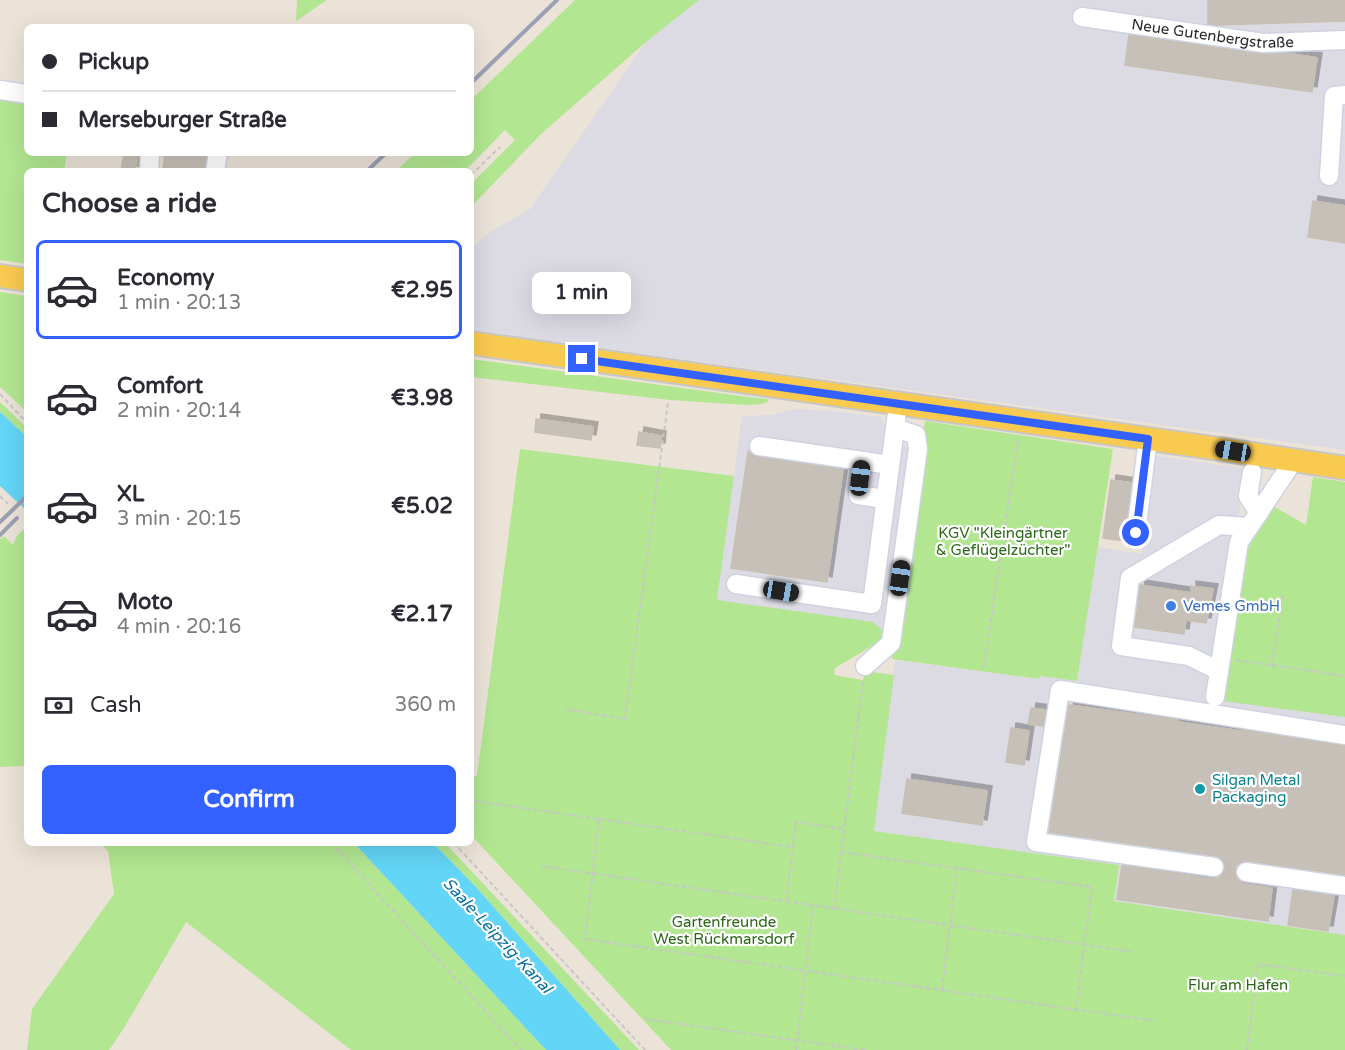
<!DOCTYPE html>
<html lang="en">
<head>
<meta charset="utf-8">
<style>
	:root { --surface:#fff; --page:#f2f2f3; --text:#2b2b33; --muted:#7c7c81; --line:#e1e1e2; --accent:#3261ff }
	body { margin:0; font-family:"Varela Round",sans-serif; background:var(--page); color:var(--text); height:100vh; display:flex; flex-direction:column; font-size:22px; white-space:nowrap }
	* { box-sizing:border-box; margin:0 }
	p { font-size:20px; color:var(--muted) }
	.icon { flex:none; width:33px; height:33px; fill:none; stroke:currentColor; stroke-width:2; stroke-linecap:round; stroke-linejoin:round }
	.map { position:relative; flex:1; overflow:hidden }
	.sheet { position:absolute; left:24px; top:168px; width:450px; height:678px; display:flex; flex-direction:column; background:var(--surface); border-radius:9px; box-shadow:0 6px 24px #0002 }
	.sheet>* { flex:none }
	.banner { position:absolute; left:24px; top:24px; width:450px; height:132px; border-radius:9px; box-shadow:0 6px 24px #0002; display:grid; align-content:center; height:132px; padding:0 18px; background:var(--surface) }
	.end { position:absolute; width:27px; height:27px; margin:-14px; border:8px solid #3261ff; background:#fff; box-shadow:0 0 0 3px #fff }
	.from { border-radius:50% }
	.bubble { position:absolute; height:42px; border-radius:9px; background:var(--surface); box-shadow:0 6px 24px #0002; font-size:20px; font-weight:800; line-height:42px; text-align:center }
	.car { position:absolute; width:18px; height:36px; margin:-18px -9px; border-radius:8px; box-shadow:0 0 4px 2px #0007; background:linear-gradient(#222 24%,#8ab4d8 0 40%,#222 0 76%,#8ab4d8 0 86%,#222 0) }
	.banner b { display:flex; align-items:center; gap:21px; height:57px; font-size:22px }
	.banner b+b { border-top:2px solid var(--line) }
	.banner i { width:15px; height:15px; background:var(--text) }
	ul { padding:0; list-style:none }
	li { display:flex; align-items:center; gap:18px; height:99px; margin:0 12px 9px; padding:0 6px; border:3px solid transparent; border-radius:9px }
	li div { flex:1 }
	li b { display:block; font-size:22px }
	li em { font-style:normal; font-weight:800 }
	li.selected { border-color:var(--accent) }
	li>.icon { width:54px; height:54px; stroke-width:1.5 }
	h2 { padding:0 18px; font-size:27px; line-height:72px }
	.pay { display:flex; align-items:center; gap:15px; height:66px; padding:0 18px; font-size:22px }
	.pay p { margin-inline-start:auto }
	.primary-button { display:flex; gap:12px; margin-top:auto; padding:12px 18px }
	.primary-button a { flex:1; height:69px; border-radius:9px; background:var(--accent); color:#fff; font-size:24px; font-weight:800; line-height:69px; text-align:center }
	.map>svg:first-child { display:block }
	.industrial { fill:#dcdae3 }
	.green { fill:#b2e691 }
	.water { fill:#63d5f6 }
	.building { fill:#c7c0b8; stroke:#c7bfb2; stroke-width:1.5; filter:url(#shadow) }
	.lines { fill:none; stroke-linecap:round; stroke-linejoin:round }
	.minor-tunnel { stroke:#c5beb5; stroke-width:18; stroke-dasharray:18 9; stroke-linecap:butt }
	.minor-casing { stroke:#ced3e2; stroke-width:21 }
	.major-casing { stroke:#c7c7c7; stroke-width:26 }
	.path { stroke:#c7c7c7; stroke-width:2; stroke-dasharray:4.5 3; stroke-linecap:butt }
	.minor { stroke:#fff; stroke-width:18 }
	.major { stroke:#f9ca50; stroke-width:22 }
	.rail { stroke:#9ba0b4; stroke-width:4 }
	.route { stroke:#3261ff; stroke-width:8 }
	.shop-dot { fill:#3f7fe0; stroke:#fff; stroke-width:2 }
	.culture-dot { fill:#0f9aa8; stroke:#fff; stroke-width:2 }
	.labels { text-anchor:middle; stroke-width:4.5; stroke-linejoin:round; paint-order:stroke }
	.street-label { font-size:15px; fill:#282828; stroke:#fff }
	.park-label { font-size:15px; fill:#2a6815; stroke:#fff }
	.shop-label { font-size:15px; fill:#366cbe; stroke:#fff; text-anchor:start }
	.culture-label { font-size:15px; fill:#0d838f; stroke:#fff; text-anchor:start }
	.water-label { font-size:16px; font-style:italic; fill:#05719f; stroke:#fff }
</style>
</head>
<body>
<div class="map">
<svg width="1345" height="1050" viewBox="0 0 1345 1050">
	<defs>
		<filter id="shadow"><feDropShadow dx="5" dy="-5" stdDeviation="0" flood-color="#0004"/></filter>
	</defs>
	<rect width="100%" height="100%" fill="#ece3d8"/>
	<path class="industrial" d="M699 0H1345V450L471 330V248L490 232 530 209 646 42Z
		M795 409 833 411 881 417 885 426 884 442 914 446 889 636 717 600 742 416 772 415Z
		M1152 455 1246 469 1210 698 1345 717V935L1114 901 1119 866 874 831 895 660 1038 679 1039 676 1077 681 1098 547 1142 554Z"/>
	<path class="green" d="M297 0H327L296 21Z
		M575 0H699L646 42 540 135 471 207V184L515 140 505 130 465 171H396L415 153H471V100Z
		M0 100 27 104V153H67L64 171H27V264L0 260Z
		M0 292 27 296V412L0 387Z
		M471 359 748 397 769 399 767 402 762 404 747 405 670 400 471 377Z
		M0 402 27 428V437L0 412Z
		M925 421 1113 449 1077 681 1040 676 1039 679 892 659Z
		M520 449 734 476 717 600 873 622 889 636 835 668 834 675 863 680 865 671 894 675 874 831 1119 865 1114 901 1345 935V1050H671L471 835V776H477Z
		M1313 477 1345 482V717L1223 701 1246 551 1273 506 1306 525Z
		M27 526V766L0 767V539L4 536 13 545 17 536Z
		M101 843H354L546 1050H351L186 922 124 1028 109 1050H27L32 1009 114 894 108 851Z
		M433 843H445L639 1050H620L475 886Z"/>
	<path class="water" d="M0 412 27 437V511L0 486Z
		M354 843H433L475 886 620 1050H546Z"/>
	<path class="building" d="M1208 0H1345V21L1219 25 1208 24Z
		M1129 35 1261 54 1285 53 1317 58 1312 92 1125 65Z
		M124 153H138L135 171H121Z
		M165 153H207L204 171H173L163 169Z
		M1313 201 1345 206V243L1308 237Z
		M536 419 593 427 591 440 535 432Z
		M639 432 661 436 660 448 637 445Z
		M749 451 753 455 757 457 843 469 827 582 731 568 748 452Z
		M1111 480 1131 483 1125 532V541L1103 538Z
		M1140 585 1191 593V586L1213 589 1206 623 1186 620 1184 634 1135 627Z
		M1069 705 1178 720V722L1241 731 1242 730 1345 746V875L1248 861 1241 862 1237 866 1235 871V876L1239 880 1244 884 1272 888 1268 921 1117 899 1122 865 1212 879 1222 874 1225 869V863L1221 859 1216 856 1049 832Z
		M1031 708 1045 710 1043 726 1028 724Z
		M1011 728 1029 731 1024 765 1006 762Z
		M907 779 987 791 982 825 902 813Z
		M1293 890 1334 896 1328 931 1288 925Z"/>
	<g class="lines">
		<path class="minor-tunnel" d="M1214 867 1246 872"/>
		<defs>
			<g id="minor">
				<path id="s1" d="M1082 17 1263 43 1345 40"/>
				<path d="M0 90 27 94"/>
				<path d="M149 171 150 153"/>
				<path d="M215 171 218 153"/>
				<path d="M1329 176 1334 96 1345 95"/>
				<path d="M759 446 890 465"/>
				<path d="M862 461 858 495 885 499"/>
				<path d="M1252 472 1248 496 1259 513"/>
				<path d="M1136 533 1148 439"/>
				<path d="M736 584 872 604 895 428"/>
				<path d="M865 666 891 643 918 449 916 435 895 428 898 404"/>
				<path d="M1219 671 1189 656 1121 646 1130 578 1219 525 1249 527"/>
				<path d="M1215 697 1239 542 1294 460"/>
				<path d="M1214 867 1036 842 1060 690 1345 735"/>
				<path d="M1246 872 1345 886"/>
			</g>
			<path id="major" d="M0 276 27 280
				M471 343 1213 448 1345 468"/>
		</defs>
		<use href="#minor" class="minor-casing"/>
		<use href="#major" class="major-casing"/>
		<path class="path" d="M471 175 500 147
			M0 394 27 423
			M0 496 8 504
			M26 521 27 522
			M1236 660 1345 676
			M1272 666 1283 592
			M984 667 1018 439
			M565 709 625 719 668 403
			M474 801 793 847 796 822 844 829
			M599 819 585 939 1156 1021
			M331 843 521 1050
			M454 843 645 1050
			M841 852 1092 887 1076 1009
			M541 866 1135 952
			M786 901 793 847
			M834 909 863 681
			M942 990 957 868
			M645 1019 865 1050
			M796 1050 813 906
			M1247 1050 1258 964 1345 976"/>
		<use href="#minor" class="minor"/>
		<use href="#major" class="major"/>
		<path class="rail" d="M471 83 557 0
			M367 171 386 153
			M0 522 27 496
			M0 535 17 518"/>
	</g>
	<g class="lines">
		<path class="route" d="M582 359 1148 439 1136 533"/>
	</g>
	<circle class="shop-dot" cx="1171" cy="606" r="6"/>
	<circle class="culture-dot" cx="1200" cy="789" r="6"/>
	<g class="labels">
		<g class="street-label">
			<text dy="5" stroke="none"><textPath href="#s1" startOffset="132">Neue Gutenbergstraße</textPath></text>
		</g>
		<g class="park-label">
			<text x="1003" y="538">KGV "Kleingärtner<tspan x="1003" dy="17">&amp; Geflügelzüchter"</tspan></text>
			<text x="724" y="927">Gartenfreunde<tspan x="724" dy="17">West Rückmarsdorf</tspan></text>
			<text x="1238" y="990">Flur am Hafen</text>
		</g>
		<g class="shop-label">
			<text x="1183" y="611">Vemes GmbH</text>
		</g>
		<g class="culture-label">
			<text x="1212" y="785">Silgan Metal<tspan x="1212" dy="17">Packaging</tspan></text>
		</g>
		<g class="water-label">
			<text transform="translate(498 935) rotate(47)" y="6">Saale-Leipzig-Kanal</text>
		</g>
	</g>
</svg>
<i class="end from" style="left:1136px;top:533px"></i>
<i class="end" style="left:582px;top:359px"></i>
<div class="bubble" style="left:532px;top:272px;width:99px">1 min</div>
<i class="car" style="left:1233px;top:451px;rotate:279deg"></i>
<i class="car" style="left:860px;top:478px;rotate:7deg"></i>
<i class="car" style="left:900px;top:578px;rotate:8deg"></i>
<i class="car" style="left:781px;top:591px;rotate:99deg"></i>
<div class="banner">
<b><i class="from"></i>Pickup</b>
<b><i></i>Merseburger Straße</b>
</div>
<section class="sheet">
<h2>Choose a ride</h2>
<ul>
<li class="selected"><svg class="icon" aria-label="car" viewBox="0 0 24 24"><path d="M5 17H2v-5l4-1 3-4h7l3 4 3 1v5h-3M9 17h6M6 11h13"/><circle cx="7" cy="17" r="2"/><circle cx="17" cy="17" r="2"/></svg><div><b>Economy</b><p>1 min · 20:13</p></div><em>€2.95</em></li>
<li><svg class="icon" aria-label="car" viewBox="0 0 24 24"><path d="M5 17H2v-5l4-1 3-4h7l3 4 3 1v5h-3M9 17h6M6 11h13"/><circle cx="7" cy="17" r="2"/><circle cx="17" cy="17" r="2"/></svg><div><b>Comfort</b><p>2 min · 20:14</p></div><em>€3.98</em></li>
<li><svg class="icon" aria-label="car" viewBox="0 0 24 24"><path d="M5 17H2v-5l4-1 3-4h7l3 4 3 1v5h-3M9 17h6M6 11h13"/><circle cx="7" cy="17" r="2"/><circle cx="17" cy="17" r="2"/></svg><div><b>XL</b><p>3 min · 20:15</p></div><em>€5.02</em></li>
<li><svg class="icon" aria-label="car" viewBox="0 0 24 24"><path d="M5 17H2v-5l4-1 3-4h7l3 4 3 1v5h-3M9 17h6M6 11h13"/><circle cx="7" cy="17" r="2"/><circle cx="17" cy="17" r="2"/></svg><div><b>Moto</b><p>4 min · 20:16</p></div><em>€2.17</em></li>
</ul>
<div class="pay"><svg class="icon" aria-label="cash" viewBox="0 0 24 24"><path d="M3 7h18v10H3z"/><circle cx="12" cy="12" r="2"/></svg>Cash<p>360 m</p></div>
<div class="primary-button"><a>Confirm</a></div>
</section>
</div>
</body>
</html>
